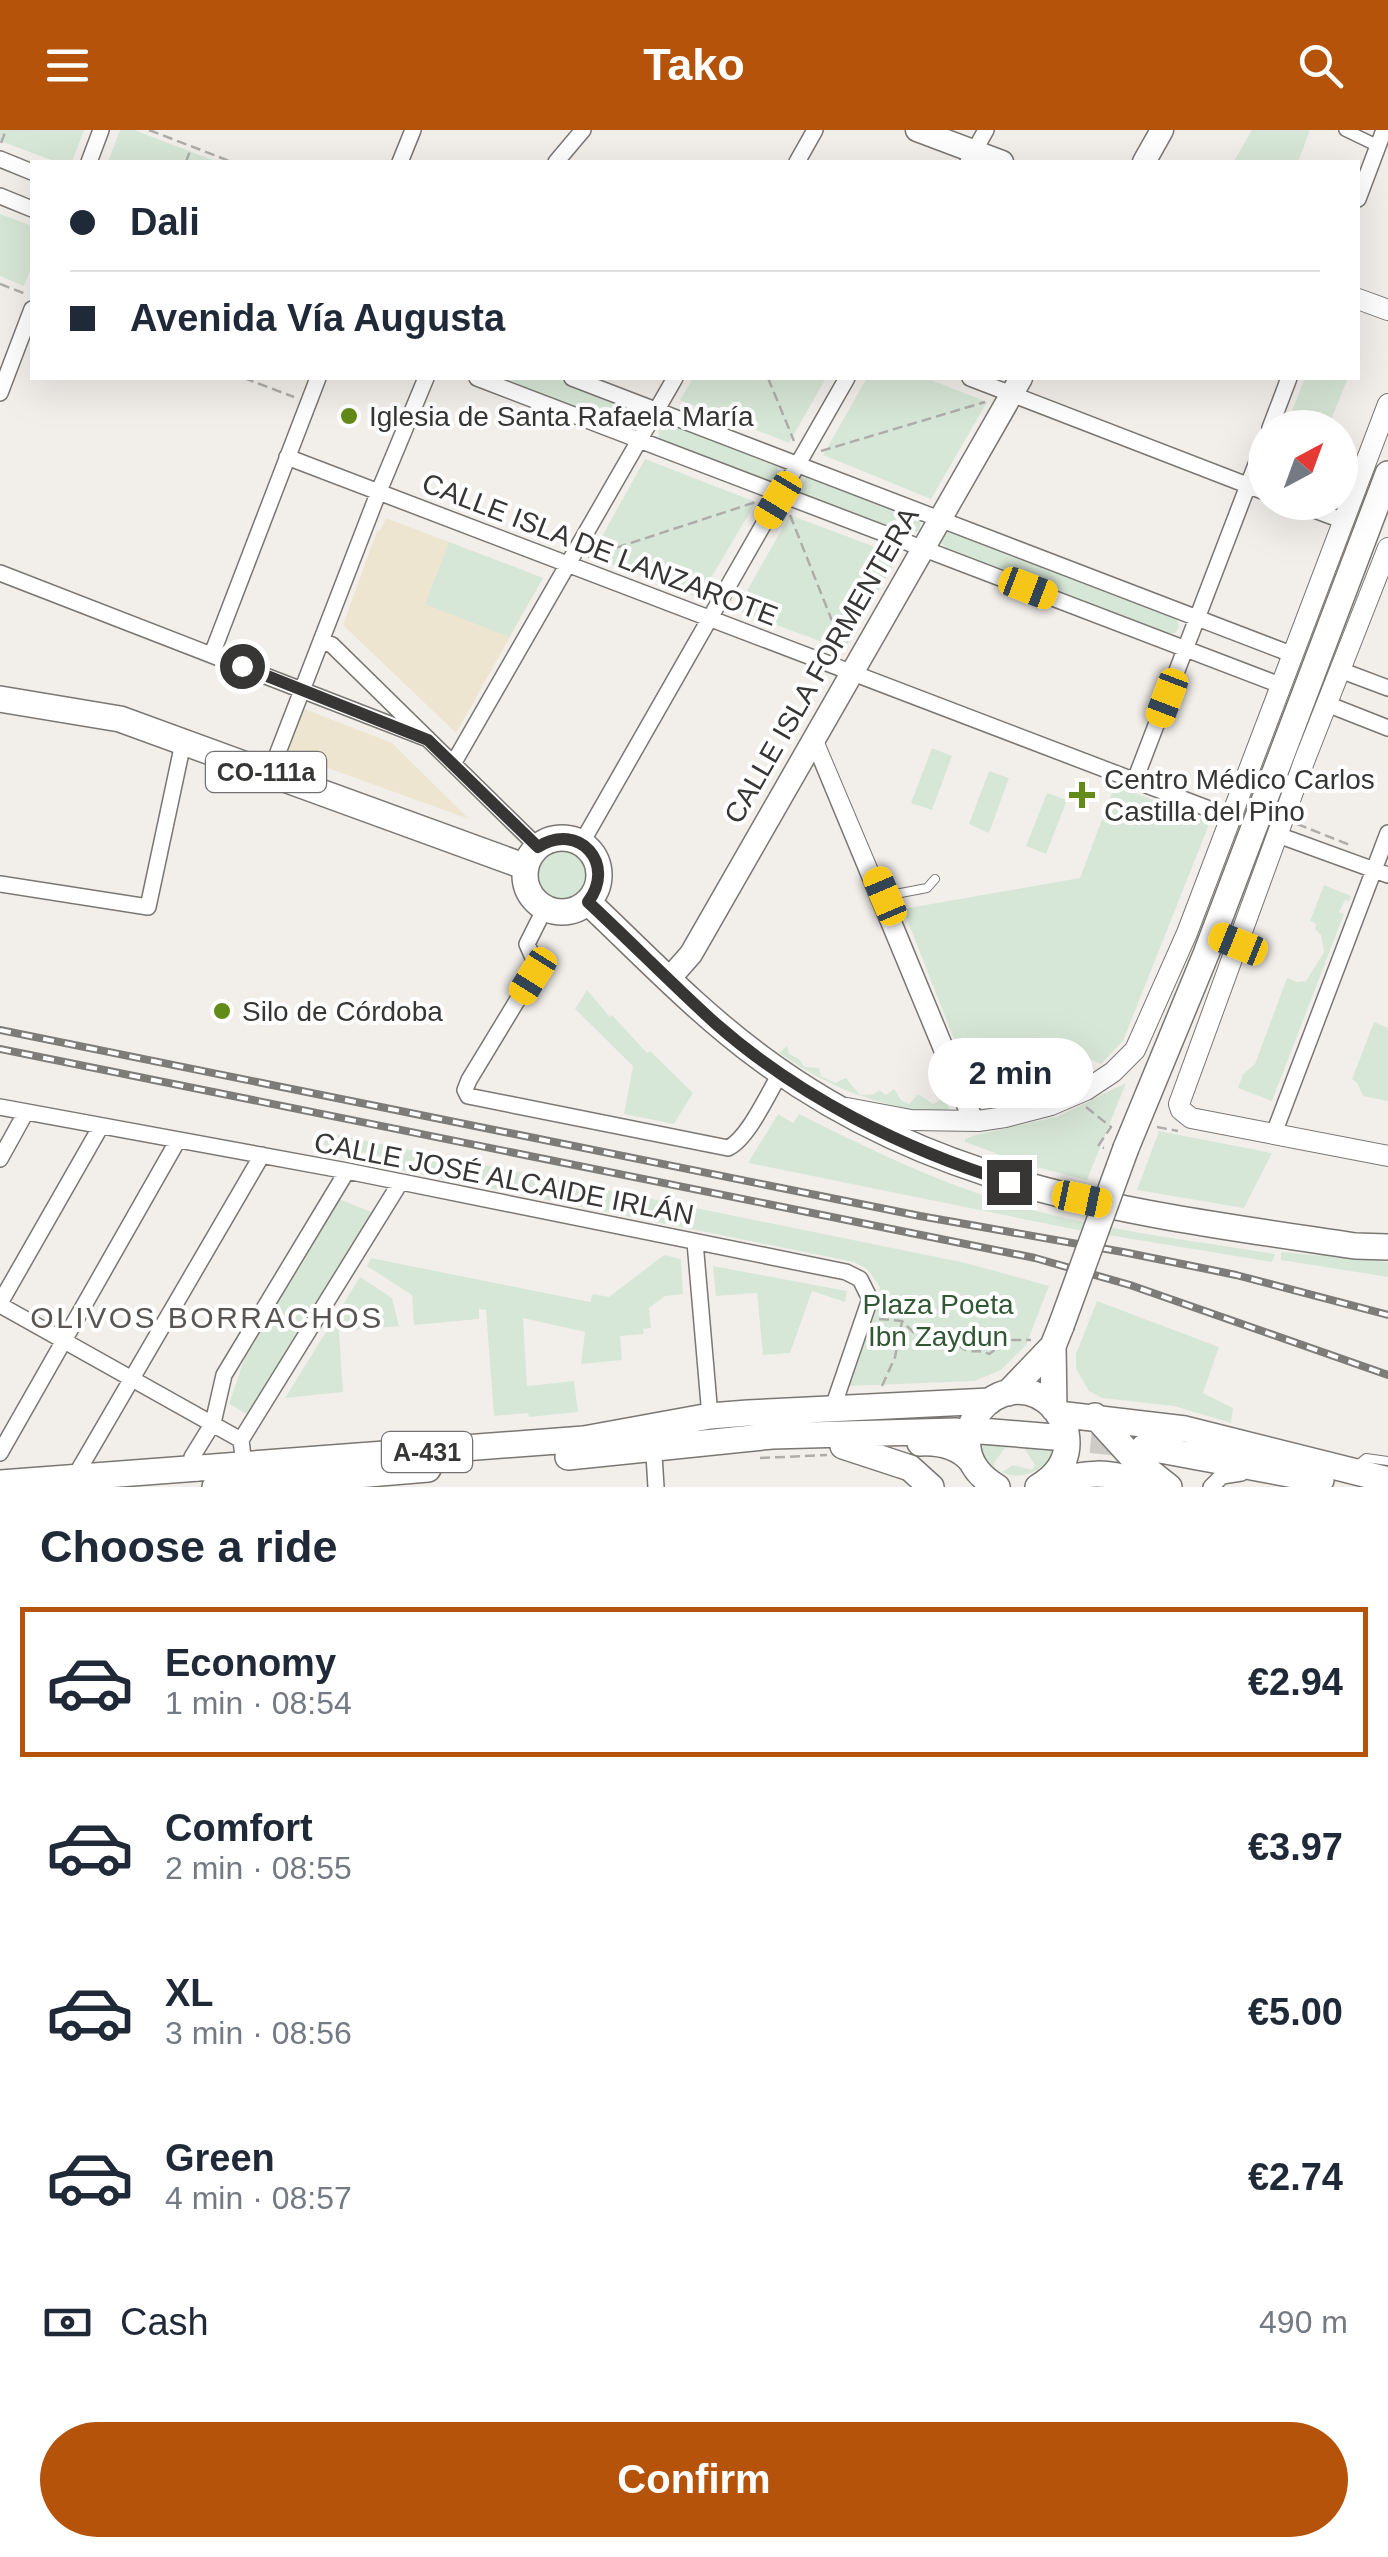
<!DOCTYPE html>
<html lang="en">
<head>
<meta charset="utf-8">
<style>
	:root { --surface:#fff; --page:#f2f2f3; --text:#1f2937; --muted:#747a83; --line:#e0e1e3; --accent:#b45309 }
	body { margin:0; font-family:Helvetica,sans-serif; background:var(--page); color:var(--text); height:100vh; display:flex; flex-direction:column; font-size:38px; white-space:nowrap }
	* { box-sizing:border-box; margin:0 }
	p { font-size:32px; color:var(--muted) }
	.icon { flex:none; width:55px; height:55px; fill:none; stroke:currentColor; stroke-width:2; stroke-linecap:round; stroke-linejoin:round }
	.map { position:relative; height:1357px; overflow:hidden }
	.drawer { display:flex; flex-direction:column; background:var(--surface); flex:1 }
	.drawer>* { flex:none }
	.guide { position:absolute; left:30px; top:30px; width:1330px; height:220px; border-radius:0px; box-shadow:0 10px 40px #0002; display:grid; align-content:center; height:220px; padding:0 40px; background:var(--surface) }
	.needle { width:65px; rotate:41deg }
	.fabs { position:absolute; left:1248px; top:280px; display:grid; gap:20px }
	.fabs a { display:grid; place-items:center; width:110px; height:110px; border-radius:50%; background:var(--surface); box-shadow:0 10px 40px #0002; font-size:50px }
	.end { position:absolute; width:45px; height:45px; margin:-22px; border:12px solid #373635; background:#fff; box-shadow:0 0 0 5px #fff }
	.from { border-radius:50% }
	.bubble { position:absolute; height:70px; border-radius:35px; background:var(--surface); box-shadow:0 10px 40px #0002; font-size:32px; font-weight:600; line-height:70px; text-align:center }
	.car { position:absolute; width:30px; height:60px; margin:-30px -15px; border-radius:12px; box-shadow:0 0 8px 2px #0007; background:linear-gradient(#f5c518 24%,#345 0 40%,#f5c518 0 76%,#345 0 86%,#f5c518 0) }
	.guide b { display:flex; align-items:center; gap:35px; height:95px; font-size:38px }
	.guide b+b { border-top:2px solid var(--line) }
	.guide i { width:25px; height:25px; background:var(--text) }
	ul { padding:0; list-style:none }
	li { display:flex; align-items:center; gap:30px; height:150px; margin:0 20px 15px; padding:0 20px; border:5px solid transparent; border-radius:0px }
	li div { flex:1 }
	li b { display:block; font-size:38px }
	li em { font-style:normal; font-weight:600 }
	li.selected { border-color:var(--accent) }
	li>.icon { width:90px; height:90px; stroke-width:1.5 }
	h2 { padding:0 40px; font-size:45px; line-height:120px }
	.pay { display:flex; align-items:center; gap:25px; height:110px; padding:0 40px; font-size:38px }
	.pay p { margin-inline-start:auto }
	.primary-button { display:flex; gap:20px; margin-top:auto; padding:20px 40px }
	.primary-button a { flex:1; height:115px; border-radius:60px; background:var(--accent); color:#fff; font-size:40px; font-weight:600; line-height:115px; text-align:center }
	header { display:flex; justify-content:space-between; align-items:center; height:130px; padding:0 40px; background:var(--accent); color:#fff; font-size:45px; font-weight:600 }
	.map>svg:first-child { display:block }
	.education { fill:#eee5d0 }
	.green { fill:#d7e7d7 }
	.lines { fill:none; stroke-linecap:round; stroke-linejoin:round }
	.primary-tunnel { stroke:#cdcac7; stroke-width:25; stroke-dasharray:25 12; stroke-linecap:butt }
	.service-casing { stroke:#7a7773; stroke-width:10 }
	.pedestrian-casing { stroke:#7a7773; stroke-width:14 }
	.minor-casing { stroke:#7a7773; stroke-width:18 }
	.tertiary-casing { stroke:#7a7773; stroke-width:22 }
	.secondary-casing { stroke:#7a7773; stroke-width:25 }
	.primary-casing { stroke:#7a7773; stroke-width:28 }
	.path { stroke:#afadaa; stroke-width:2.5; stroke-dasharray:10 5; stroke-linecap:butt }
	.service { stroke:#fff; stroke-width:8 }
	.pedestrian { stroke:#fff; stroke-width:11 }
	.minor { stroke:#fff; stroke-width:15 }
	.tertiary { stroke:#fff; stroke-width:20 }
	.secondary { stroke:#fff; stroke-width:22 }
	.primary { stroke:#fff; stroke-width:25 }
	.rail-casing { stroke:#7d7c79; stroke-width:8 }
	.rail { stroke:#fff; stroke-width:4; stroke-dasharray:11; stroke-linecap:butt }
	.primary-bridge-casing { stroke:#7a7773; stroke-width:28; stroke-linecap:butt }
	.primary-bridge { stroke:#fff; stroke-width:25 }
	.route { stroke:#373635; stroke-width:12 }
	.poi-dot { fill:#638b18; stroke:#fff; stroke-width:4 }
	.labels { text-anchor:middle; stroke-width:8; stroke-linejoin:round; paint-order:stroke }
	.shield { fill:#fff; stroke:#737272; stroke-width:2.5 }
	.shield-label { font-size:25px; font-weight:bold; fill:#373635 }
	.poi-label { font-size:28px; fill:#373635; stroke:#fff; text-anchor:start }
	.street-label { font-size:28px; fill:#373635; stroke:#fff }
	.park-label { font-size:28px; fill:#315834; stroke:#fff }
	.neighbourhood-label { font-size:30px; letter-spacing:2.5px; fill:#585552; stroke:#fff }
</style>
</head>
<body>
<header><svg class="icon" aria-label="menu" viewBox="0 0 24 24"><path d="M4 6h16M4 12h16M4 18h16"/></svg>Tako<svg class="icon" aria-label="search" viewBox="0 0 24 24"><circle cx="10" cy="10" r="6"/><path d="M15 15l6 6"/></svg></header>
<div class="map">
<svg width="1388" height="1357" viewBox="0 0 1388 1357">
	<rect width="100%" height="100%" fill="#f2efeb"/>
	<path class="education" d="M386 388 543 448 456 603 343 495 377 401H380Z
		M302 578 392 613 469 689 286 623Z"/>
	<path class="green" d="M0 0H84L72 32H57L0 11Z
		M120 0H134L218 32H108Z
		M1252 0H1310L1298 32 1234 31Z
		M0 84 32 96V135L24 156 0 146Z
		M494 248H555L632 277 640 288 630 299Z
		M693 248H826L789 313 680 270Z
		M867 248H926L987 272 931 369 823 325Z
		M1305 248H1348L1328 297H1304L1288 291Z
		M668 292 776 332 779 343 773 351 765 350 663 312 659 308 658 298Z
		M645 329 756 372 699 468 591 426Z
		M806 347H815L921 390 919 401 907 405 805 365 800 359Z
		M790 385 899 426 844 520 736 480Z
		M949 400 1176 485 1179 497 1175 503H1166L949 421 941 413 944 403Z
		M449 412 543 448 509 507 425 474Z
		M932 618 952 626 932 680 911 673Z
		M989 641 1009 648 989 703 969 694Z
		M1115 655 1210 692 1123 911 1101 934C1053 912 1011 905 961 927L903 779 1080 748Z
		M1047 663 1067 670 1046 724 1026 716Z
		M536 745a26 26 0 1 1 52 0a26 26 0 1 1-52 0Z
		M1324 755 1351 766 1349 771 1345 770 1339 782 1344 784 1272 971 1238 958 1243 944 1255 934 1287 848 1297 852 1306 851 1324 822 1321 805 1315 799 1316 794 1310 791Z
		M587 860 610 887 612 885 647 923 650 921 693 963 674 994 624 984 633 936 575 879Z
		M1374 892 1388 898V971L1363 966 1357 953 1352 949Z
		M787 916 789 924 799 929 804 937 819 938 821 946 835 953 846 948 860 965 874 964 879 960 886 965 894 959 901 970 909 974 918 964 933 974 944 968 952 985C884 978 836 962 779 923Z
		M1026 922 1072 931 1093 939 1030 964 982 974 965 935Z
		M1126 953 1087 1050 1028 1035 965 1012V1009L976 1005 1057 987Z
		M778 984 793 993 799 984C869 1019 943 1055 1018 1076 1102 1100 1189 1110 1275 1124L1272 1132 1078 1100 748 1033Z
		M1159 1001 1272 1023 1244 1078 1137 1060Z
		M327 1003 966 1133 1049 1156 1026 1215 1001 1240 975 1251 848 1256 879 1170 880 1157 867 1139 854 1132 400 1040V1030L324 1015Z
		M336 1068 374 1083 249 1285 229 1274 251 1209Z
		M1281 1122 1388 1132V1147L1281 1130Z
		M664 1125 681 1129 683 1164 665 1166 649 1178 651 1198 643 1199 644 1204 620 1206 622 1230 581 1234 585 1202 523 1188 527 1256 574 1251 578 1282 529 1287 528 1283 494 1286 486 1180 479 1179V1189L414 1195 412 1165 367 1136 371 1128 590 1172 593 1164 609 1167Z
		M713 1136 847 1161 845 1172 812 1161 790 1223 763 1225 757 1163 716 1166Z
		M360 1147 392 1168 399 1196 339 1201 343 1262 285 1268Z
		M1097 1171 1219 1217 1203 1263 1233 1278 1231 1293 1174 1276 1102 1268 1089 1261 1076 1239V1224Z
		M978 1308 1012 1316 1004 1319 994 1333 996 1340 1002 1342 1013 1335 1032 1340 1035 1335 1024 1318 1025 1312 1056 1314C1043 1357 987 1357 978 1308Z"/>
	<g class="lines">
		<path class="primary-tunnel" d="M1054 1307 1134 1315"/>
		<defs>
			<path id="service" d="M819 610 885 766 927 758 935 749
				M1356 1336 1366 1328 1388 1331"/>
			<path id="pedestrian" d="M1345 0 1378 16
				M818 627 969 991
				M885 766 978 991"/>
			<path id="minor" d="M0 29 32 42
				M89 32 101 0
				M400 32 413 0
				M556 32 583 0
				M797 32 815 0
				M968 32 986 0
				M0 66 32 79
				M1358 69 1384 0
				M477 248 1280 555
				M572 248 1291 524
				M970 248 1265 362
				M0 263 32 179
				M1270 298 1289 248
				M287 327 1230 687
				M1293 372 1344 391
				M0 443 428 609
				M321 511 332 515 538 717
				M212 524 318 248
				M1340 540 1388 558
				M1327 574 1388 598
				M453 634 675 248
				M270 643 379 361 426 248
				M1135 650 1265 311
				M1278 705 1388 745
				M581 714 847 248
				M0 754 148 777 183 613
				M545 778 527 814 535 832V841L469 950 465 960 468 966 728 1018C748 1009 769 962 781 942
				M0 977 347 1041 846 1142 860 1149 870 1169 833 1277
				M1274 1003 1388 703
				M0 1029 26 982
				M695 1112 710 1286
				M0 1173 101 996
				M0 1175 241 1310
				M0 1323 178 1010
				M654 1325 656 1357
				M244 1335 241 1310 400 1053
				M197 1343 193 1339 192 1327 213 1293 224 1245 347 1041
				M74 1348 262 1025
				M1211 1357 1222 1346 1241 1343"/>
			<path id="tertiary" d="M1358 169 1388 180
				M1388 418 1305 629 1179 974 1181 980 1191 988 1388 1026
				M847 978 911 990 978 991 1005 987 1051 975 1086 960 1113 942 1135 920 1187 803 1388 274"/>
			<path id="secondary" d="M917 0 1002 32
				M1144 32 1162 0
				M669 849 691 824 1021 248"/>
			<path id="primary" d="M0 569 120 589 526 737
				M525 745a37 37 0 1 1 74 0a37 37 0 1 1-74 0Z
				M588 772C645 826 699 883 762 929 942 1062 1141 1084 1355 1116L1388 1117
				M1126 1018 1206 824 1388 344
				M1053 1216 1054 1279
				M1008 1263 1053 1216 1061 1196
				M1058 1284 1185 1299 1388 1350
				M1095 1286 1135 1330 1169 1357
				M981 1301 1054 1307
				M920 1313C940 1312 959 1316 972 1332
				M843 1316 910 1338 931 1357
				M1144 1317 1321 1350
				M568 1327 772 1306 956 1301
				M0 1353 584 1309 710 1286 748 1283 990 1271
				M1046 1353C1081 1343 1113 1338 1145 1357
				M215 1357 428 1339
				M997 1357C925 1315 1002 1225 1053 1277 1062 1287 1067 1300 1067 1313 1067 1333 1055 1347 1038 1357"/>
		</defs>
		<use href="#service" class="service-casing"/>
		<use href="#pedestrian" class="pedestrian-casing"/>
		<use href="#minor" class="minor-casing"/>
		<use href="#tertiary" class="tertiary-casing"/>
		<use href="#secondary" class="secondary-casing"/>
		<use href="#primary" class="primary-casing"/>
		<path class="path" d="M149 0 232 32
			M1 13 6 0
			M186 32 191 18
			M0 154 26 164
			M244 248 294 267
			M768 248 794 311
			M821 321 985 272
			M790 385 844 521
			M588 427 756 372
			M1297 694 1350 715
			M975 951C1002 938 1036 929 1061 951
			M1086 977 1111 997 1098 1016 1104 1018
			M1157 997 1178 1001
			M879 1189 902 1191 919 1208 947 1205C954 1210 961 1220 969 1221 978 1222 981 1220 989 1224L1008 1210H1031
			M882 1256 895 1227 902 1192
			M760 1328 827 1325"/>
		<use href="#service" class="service"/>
		<use href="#pedestrian" class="pedestrian"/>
		<use href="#minor" class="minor"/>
		<use href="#tertiary" class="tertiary"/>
		<use href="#secondary" class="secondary"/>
		<use href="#primary" class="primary"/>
		<defs>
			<path id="rail" d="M0 900 920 1086 1123 1122 1236 1145 1388 1185
				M0 919 1035 1128 1130 1155 1388 1245"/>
		</defs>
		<use href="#rail" class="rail-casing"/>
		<use href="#rail" class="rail"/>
		<defs>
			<path id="primary-bridge" d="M1061 1196 1126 1018"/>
		</defs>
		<use href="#primary-bridge" class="primary-bridge-casing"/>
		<use href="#primary-bridge" class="primary-bridge"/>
	</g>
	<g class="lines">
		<path class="route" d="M242 536 428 610 538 717C579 691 617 734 588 772 631 812 672 854 715 893 799 967 903 1019 1009 1052"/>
	</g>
	<g class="poi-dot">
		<circle cx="349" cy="286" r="10"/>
		<path d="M1077 650h10v10h10v10h-10v10h-10v-10h-10v-10h10z"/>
		<circle cx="222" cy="881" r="10"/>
	</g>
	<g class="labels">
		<g class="shield">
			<rect x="206" y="622" width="120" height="40" rx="8"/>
			<rect x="382" y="1302" width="90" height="40" rx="8"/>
		</g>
		<g class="shield-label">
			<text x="266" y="651">CO-111a</text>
			<text x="427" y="1331">A-431</text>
		</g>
		<g class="poi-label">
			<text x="369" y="296">Iglesia de Santa Rafaela María</text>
			<text x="1104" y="659">Centro Médico Carlos<tspan x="1104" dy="32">Castilla del Pino</tspan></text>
			<text x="242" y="891">Silo de Córdoba</text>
		</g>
		<g class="street-label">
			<text transform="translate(600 419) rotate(21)" y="10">CALLE ISLA DE LANZAROTE</text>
			<text transform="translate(821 535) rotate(-60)" y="10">CALLE ISLA FORMENTERA</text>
			<text transform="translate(504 1048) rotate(11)" y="10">CALLE JOSÉ ALCAIDE IRLÁN</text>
		</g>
		<g class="park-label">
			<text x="938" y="1184">Plaza Poeta<tspan x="938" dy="32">Ibn Zaydun</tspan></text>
		</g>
		<g class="neighbourhood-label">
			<text x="207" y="1198">OLIVOS BORRACHOS</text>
		</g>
	</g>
</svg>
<div class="fabs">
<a><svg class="needle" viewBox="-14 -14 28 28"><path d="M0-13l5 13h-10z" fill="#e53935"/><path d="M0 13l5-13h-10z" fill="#747a83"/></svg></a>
</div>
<i class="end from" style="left:242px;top:536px"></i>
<i class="end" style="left:1009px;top:1052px"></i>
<div class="bubble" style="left:928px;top:908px;width:165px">2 min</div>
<i class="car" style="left:778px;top:370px;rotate:211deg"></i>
<i class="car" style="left:1028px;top:458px;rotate:111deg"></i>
<i class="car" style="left:1167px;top:568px;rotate:201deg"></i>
<i class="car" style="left:885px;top:766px;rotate:337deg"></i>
<i class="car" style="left:1238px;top:814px;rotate:292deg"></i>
<i class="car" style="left:533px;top:846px;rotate:212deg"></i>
<i class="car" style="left:1082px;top:1069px;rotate:102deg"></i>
<div class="guide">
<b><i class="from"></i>Dali</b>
<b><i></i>Avenida Vía Augusta</b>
</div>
</div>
<section class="drawer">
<h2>Choose a ride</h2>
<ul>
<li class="selected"><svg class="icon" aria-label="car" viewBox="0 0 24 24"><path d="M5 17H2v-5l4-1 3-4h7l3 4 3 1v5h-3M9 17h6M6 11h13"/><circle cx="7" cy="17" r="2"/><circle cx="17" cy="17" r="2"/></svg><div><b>Economy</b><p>1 min · 08:54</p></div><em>€2.94</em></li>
<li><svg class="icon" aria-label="car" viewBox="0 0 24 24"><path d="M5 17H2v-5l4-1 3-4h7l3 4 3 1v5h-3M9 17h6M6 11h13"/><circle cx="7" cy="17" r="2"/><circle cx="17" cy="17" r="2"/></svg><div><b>Comfort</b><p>2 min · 08:55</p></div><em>€3.97</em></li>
<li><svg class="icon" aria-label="car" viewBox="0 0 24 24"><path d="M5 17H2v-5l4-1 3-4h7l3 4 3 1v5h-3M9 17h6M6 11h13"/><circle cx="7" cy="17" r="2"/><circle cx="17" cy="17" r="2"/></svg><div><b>XL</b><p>3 min · 08:56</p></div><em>€5.00</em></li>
<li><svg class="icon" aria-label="car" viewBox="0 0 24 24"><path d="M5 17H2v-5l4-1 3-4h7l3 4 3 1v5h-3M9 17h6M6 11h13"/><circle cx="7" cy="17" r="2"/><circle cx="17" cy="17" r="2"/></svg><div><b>Green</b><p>4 min · 08:57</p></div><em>€2.74</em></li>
</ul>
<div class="pay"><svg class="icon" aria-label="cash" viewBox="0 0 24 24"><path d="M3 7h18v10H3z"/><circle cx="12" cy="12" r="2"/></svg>Cash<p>490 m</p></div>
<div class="primary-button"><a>Confirm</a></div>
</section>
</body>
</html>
